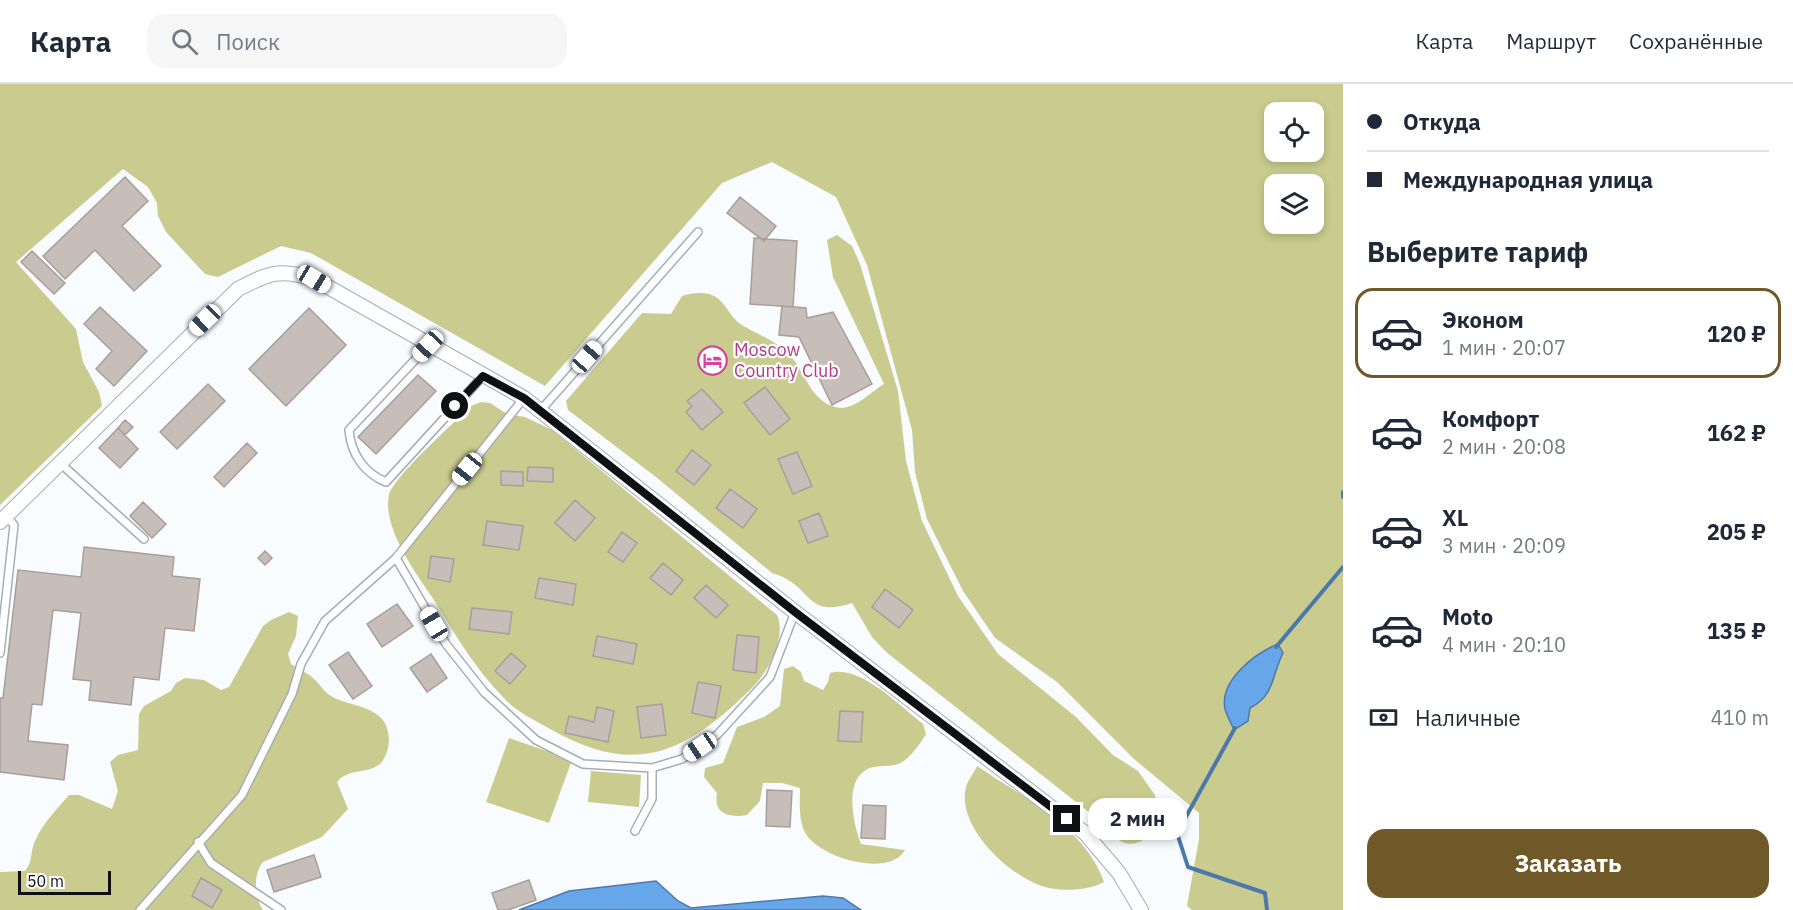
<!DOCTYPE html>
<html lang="ru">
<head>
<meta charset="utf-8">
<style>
	:root { --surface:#fff; --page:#f6f6f7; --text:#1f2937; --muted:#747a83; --line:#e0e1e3; --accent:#705929 }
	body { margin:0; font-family:"IBM Plex Sans",sans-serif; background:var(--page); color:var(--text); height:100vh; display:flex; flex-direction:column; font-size:22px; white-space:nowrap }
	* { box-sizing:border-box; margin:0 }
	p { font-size:20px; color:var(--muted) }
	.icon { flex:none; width:33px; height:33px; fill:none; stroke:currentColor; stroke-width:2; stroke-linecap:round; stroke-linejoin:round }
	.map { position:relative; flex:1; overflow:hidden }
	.details { display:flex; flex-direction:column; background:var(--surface); width:450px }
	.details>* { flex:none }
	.guide { display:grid; align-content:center; height:132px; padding:0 24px; background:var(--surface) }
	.tools { position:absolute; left:1264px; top:18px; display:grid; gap:12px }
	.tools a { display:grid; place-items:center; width:60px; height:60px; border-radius:12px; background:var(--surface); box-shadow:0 3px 9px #0003; font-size:30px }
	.scale { position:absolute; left:18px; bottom:15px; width:93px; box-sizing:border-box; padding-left:6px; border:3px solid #0e1013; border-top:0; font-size:16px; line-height:21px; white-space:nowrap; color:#0e1013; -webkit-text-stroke:4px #fff; paint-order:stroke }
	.end { position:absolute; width:27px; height:27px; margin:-14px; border:8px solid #0e1013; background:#fff; box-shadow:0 0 0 3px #fff }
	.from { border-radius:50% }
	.bubble { position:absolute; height:42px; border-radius:18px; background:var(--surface); box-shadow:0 3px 9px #0003; font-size:20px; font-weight:800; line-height:42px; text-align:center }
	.car { position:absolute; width:18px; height:36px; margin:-18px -9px; border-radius:8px; box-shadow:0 0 4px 2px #0007; background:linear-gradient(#fff 24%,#345 0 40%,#fff 0 76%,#345 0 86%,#fff 0) }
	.guide b { display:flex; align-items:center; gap:21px; height:57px; font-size:22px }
	.guide b+b { border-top:2px solid var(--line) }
	.guide i { width:15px; height:15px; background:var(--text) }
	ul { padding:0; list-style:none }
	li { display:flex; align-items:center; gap:18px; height:90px; margin:0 12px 9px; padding:0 12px; border:3px solid transparent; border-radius:18px }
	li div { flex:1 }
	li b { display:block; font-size:22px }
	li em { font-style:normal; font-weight:800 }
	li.active { border-color:var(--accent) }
	li>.icon { width:54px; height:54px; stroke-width:1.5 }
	h2 { padding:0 24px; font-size:27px; line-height:72px }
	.pay { display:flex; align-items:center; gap:15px; height:66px; padding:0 24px; font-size:22px }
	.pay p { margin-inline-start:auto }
	.primary-button { display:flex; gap:12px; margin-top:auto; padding:12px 24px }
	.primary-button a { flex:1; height:69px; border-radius:18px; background:var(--accent); color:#fff; font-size:24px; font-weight:800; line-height:69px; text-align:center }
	header { display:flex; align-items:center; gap:36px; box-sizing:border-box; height:84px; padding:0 30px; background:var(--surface); border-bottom:2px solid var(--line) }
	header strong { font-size:28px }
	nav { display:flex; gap:33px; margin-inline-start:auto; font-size:21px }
	.search { width:420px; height:54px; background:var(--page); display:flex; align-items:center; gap:15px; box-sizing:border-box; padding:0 21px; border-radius:18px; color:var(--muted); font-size:22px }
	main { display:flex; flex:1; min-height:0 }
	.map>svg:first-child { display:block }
	.green { fill:#c9cc8e; fill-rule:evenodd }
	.water { fill:#68a6ea; stroke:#4d79aa; stroke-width:1.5 }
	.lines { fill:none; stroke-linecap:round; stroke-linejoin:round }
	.stream { stroke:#4d79aa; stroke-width:4 }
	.building { fill:#c7bdb9; stroke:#a89e9a; stroke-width:1.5 }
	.service-casing { stroke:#a6aeb4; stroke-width:10 }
	.minor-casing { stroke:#a6aeb4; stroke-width:16 }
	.service { stroke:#fff; stroke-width:7 }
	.minor { stroke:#fff; stroke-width:14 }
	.route { stroke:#0e1013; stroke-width:8 }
	.labels { text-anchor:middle; stroke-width:4.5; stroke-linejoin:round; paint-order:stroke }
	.hotel-label { font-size:18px; fill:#b23c85; stroke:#fff; text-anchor:start }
</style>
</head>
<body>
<header>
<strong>Карта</strong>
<div class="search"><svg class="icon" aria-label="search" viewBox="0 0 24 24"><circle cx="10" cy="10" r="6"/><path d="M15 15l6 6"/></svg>Поиск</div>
<nav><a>Карта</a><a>Маршрут</a><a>Сохранённые</a></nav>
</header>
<main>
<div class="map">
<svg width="1343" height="826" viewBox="0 0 1343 826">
	<rect width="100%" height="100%" fill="#f8fcfe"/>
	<path class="green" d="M0 0H1343V826H1192L1187 822 1199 755V729L1134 675 1057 598 995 554 963 507 927 435 915 388 912 346 867 181 836 113 772 78 722 99 545 302 311 169 281 162 218 193 205 190 166 148 158 132 157 119 148 103 123 85 16 178 76 245 83 278 99 308 102 322 0 421ZM1275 28H1314V68H1275ZM1275 100H1314V140H1275Z
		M837 151 852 162 860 180 898 307 906 377 922 437 958 512 998 570 1076 633 1113 671 1138 687 1155 711 1157 720 1153 749C1126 772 1115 754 1095 733L886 568 872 553 852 519C803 535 814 501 772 489L656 393 568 326 566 317 642 229 671 230 682 212C690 209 701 208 709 210 724 214 728 230 739 239 755 250 776 256 790 271 804 287 811 317 835 323 853 328 869 309 884 300L833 193 827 156Z
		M481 318 490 319 507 330 525 333 552 346 777 531C787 553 768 588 752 604 687 668 637 694 552 646 535 636 516 628 503 613 474 584 454 548 432 513 415 488 382 443 389 411 393 393 455 338 471 322Z
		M289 528 298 532 296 552 288 570 291 580C298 585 308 589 314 595 320 600 324 608 331 612 350 624 389 620 389 656 389 663 386 672 382 678 370 691 349 683 337 698L348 725 322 753 263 778C253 790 254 813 263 826H0V788L25 787C33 778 30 768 35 757 43 739 56 726 69 711H79L112 725 118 707 110 678 118 671 138 666 139 630 144 622 171 607 176 599 185 594 204 596 221 606 229 603 263 542 271 536Z
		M793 582 801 588 804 597 823 606 828 598 830 589C860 580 901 623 923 640L926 650C921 659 908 677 898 680 889 683 879 681 870 684 843 694 853 740 861 760L905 766C890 794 820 774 806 750 798 736 800 720 800 704L782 699H763L760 717 747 731C729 734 713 730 717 709L704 693 705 684 723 679 737 643 764 633 780 622 784 585Z
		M509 654 572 676 549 739 486 718Z
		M977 682C1022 713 1085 743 1104 798 1088 807 1059 808 1042 802 1008 791 956 742 966 703 968 696 974 689 977 682Z
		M591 687 641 691 639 723 588 718Z"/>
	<path class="water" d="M1278 560 1283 569C1271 593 1275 611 1250 624L1248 637 1234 646C1231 639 1227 632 1225 625 1219 596 1256 569 1278 560Z
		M656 797 678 817 691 824 823 812 843 814 861 826H519L569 807Z"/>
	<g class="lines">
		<path class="stream" d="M1343 408V413
			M1276 563 1343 483
			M1235 644 1177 749 1188 783 1265 809 1267 826"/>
	</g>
	<path class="building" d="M125 93 148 117 122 142 161 182 134 207 95 166 65 195 43 172Z
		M740 113 776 142 764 157 727 129Z
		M754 154 797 157 793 223 750 220Z
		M32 167 65 199 54 210 21 178Z
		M782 222 806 224 807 234 833 228 872 300 832 321 799 253 779 251Z
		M100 223 147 267 114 302 96 285 112 267 84 240Z
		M309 224 346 261 286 322 249 285Z
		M418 291 436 307 376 370 358 353Z
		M208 300 225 317 177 365 160 348Z
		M765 303 790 335 770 351 744 319Z
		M702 305 723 328 702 346 686 328 692 322 687 317Z
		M125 336 133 343 125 351 118 344Z
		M118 344 138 365 120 384 99 364Z
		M247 359 257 369 224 403 214 393Z
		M692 366 711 381 694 401 676 387Z
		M797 368 812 402 793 410 778 375Z
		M528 383 553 384V398L527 397Z
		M501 387 523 388V402L501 401Z
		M730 405 757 425 743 444 716 424Z
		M575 416 595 434 575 457 555 439Z
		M143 418 166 440 152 454 130 432Z
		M819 429 828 452 808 459 799 437Z
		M487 437 523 442 519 466 483 461Z
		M622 448 637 459 623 478 608 468Z
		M84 463 174 473 172 492 200 495 194 547 165 544 159 596 134 593 131 621 89 616 91 597 73 595 81 529 53 526 42 621 32 620 28 657 68 661 64 696 0 688V614H3L18 486 81 493Z
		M265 467 272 474 265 481 258 474Z
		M431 472 454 475 450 498 428 494Z
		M663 479 683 496 671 511 650 494Z
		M539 494 576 500 573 521 535 514Z
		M706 501 728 521 716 534 694 514Z
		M885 505 913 526 899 544 872 523Z
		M397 520 413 542 382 563 367 540Z
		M472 524 512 528 509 550 469 545Z
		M737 551 759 553 756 589 733 586Z
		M597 552 637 560 633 580 593 572Z
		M348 568 372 602 353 615 329 581Z
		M511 569 526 582 510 600 495 587Z
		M431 570 447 594 427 608 410 584Z
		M698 598 721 602 715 634 692 629Z
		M662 620 666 651 641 654 637 623Z
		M597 623 614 627 608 658 565 649 569 632 594 638Z
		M840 627 863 628 861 658 838 657Z
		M767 706 792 707 790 743 766 742Z
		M863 721 886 722 885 755 861 754Z
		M314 771 321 793 274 808 267 786Z
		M201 794 222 806 212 824 192 812Z
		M529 796 536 816 508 826H498L492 809Z"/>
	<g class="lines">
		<defs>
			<path id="service" d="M428 262 349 346C351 370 364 389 386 398L483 292
				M540 327 698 148
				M60 379 144 455
				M396 474 446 560 484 608 536 656 583 680 652 684 682 675 717 651 770 593 795 528
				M0 569 14 441 6 432
				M635 747 652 715V684
				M198 758 211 779 281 826
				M140 826 242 711 292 610 301 580 325 537 396 474 524 314"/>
			<path id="minor" d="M0 438 238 205C269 189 279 184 314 195L524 314 795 528 1085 749 1119 789 1141 826"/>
		</defs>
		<use href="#service" class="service-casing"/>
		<use href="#minor" class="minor-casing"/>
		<use href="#service" class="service"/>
		<use href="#minor" class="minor"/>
	</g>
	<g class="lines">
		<path class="route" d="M455 322 483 292 524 314 795 528 1067 735"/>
	</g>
	<defs>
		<symbol id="hotel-ring" viewBox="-11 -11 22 22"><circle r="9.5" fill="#fff" stroke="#d1479c" stroke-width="1.5"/><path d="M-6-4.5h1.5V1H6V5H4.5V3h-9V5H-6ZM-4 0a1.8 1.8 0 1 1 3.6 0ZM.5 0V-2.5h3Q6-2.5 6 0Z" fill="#d1479c"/></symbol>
	</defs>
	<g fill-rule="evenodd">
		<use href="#hotel-ring" x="696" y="260" width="33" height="33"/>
	</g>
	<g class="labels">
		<g class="hotel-label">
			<text x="734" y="272">Moscow<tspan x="734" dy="21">Country Club</tspan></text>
		</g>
	</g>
</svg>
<div class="tools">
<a><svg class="icon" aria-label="locate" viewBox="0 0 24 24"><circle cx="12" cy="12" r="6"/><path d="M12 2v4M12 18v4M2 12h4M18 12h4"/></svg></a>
<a><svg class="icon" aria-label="layers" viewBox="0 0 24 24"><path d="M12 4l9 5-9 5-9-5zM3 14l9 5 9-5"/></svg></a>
</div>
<div class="scale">50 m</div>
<i class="end from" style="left:455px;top:322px"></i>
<i class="end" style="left:1067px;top:735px"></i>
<div class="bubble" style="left:1088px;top:714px;width:99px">2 мин</div>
<i class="car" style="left:314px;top:195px;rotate:121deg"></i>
<i class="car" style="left:205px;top:236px;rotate:226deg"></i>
<i class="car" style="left:428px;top:262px;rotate:223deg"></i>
<i class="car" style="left:587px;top:273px;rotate:41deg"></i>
<i class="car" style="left:467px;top:385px;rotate:219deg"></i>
<i class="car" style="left:434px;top:540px;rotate:330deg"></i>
<i class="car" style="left:700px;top:663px;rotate:236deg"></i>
</div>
<section class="details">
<div class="guide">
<b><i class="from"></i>Откуда</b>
<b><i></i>Международная улица</b>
</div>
<h2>Выберите тариф</h2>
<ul>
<li class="active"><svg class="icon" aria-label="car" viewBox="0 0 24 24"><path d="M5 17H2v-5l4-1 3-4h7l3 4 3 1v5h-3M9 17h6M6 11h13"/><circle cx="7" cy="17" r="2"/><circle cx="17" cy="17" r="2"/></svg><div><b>Эконом</b><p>1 мин · 20:07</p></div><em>120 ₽</em></li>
<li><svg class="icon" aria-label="car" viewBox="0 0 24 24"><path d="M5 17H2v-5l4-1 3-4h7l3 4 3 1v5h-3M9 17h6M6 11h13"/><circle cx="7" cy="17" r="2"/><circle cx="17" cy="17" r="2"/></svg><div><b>Комфорт</b><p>2 мин · 20:08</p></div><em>162 ₽</em></li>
<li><svg class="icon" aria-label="car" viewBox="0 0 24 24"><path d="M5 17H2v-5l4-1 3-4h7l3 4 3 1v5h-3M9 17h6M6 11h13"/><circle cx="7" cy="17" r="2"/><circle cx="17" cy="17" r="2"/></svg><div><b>XL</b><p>3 мин · 20:09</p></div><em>205 ₽</em></li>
<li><svg class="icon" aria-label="car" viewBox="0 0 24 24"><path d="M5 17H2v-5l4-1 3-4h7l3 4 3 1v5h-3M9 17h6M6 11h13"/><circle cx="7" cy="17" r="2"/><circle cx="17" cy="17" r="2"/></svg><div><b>Moto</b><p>4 мин · 20:10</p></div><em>135 ₽</em></li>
</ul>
<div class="pay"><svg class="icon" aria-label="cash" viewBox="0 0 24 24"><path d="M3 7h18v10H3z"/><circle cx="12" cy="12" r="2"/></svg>Наличные<p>410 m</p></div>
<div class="primary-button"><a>Заказать</a></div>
</section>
</main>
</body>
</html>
